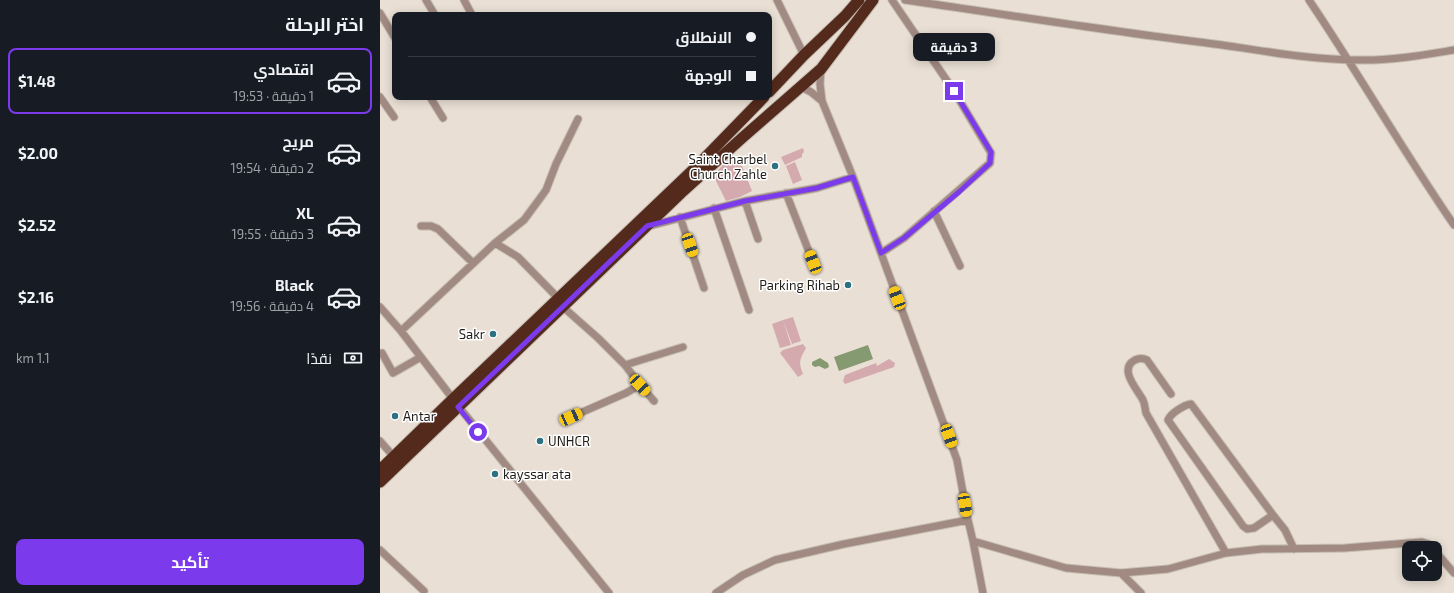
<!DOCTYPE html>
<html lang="ar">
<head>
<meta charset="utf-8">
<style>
	:root { --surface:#171b24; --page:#242831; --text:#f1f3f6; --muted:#9ea1a6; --line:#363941; --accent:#7c3aed }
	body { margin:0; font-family:"Exo 2",Cairo,sans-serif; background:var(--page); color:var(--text); direction:rtl; height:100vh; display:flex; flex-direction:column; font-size:15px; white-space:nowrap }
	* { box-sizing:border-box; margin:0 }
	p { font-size:13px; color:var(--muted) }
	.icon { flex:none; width:22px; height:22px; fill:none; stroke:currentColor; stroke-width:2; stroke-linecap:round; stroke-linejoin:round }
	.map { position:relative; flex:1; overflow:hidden; direction:ltr }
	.sheet { display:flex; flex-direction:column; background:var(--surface); width:380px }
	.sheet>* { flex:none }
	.banner { position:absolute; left:12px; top:12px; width:380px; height:88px; border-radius:8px; box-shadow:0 2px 10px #0003; direction:rtl; display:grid; align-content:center; height:88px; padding:0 16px; background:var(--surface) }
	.controls { position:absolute; left:1022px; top:541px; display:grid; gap:8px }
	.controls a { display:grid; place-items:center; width:40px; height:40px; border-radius:8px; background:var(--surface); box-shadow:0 2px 10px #0003; font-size:20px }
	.end { position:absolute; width:18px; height:18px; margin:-9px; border:5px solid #7c3aed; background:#fff; box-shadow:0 0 0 2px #fff }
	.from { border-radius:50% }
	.bubble { position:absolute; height:28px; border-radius:8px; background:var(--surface); box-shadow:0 2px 10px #0003; font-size:13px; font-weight:700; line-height:28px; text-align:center; direction:rtl }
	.car { position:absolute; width:12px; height:24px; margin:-12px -6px; border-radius:5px; box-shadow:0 0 3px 1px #0007; background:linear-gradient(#f5c518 24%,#345 0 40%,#f5c518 0 76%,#345 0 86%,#f5c518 0) }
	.banner b { display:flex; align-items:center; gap:14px; height:38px; font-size:15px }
	.banner b+b { border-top:1px solid var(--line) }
	.banner i { width:10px; height:10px; background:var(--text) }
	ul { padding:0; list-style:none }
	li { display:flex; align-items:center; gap:12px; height:66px; margin:0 8px 6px; padding:0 8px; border:2px solid transparent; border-radius:8px }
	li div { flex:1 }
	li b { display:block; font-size:15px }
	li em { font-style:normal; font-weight:700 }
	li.selected { border-color:var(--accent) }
	li>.icon { width:36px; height:36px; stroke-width:1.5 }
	h2 { padding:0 16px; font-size:18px; line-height:48px }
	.pay { display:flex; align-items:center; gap:10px; height:44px; padding:0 16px; font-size:15px }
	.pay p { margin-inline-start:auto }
	.primary-button { display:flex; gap:8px; margin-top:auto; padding:8px 16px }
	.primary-button a { flex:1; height:46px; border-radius:8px; background:var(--accent); color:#fff; font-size:16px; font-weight:700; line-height:46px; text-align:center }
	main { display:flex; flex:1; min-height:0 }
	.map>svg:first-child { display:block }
	.green { fill:#d4aaae }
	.water { fill:#859a70 }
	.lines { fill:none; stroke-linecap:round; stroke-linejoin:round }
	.minor-casing { stroke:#c5bcb2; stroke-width:9 }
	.highway-casing { stroke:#c5bcb2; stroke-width:13 }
	.minor { stroke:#a08a82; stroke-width:7 }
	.highway { stroke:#532a1b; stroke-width:11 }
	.route { stroke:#7c3aed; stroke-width:5 }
	.poi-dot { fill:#2d7082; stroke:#fff; stroke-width:1.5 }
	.labels { text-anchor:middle; stroke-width:3; stroke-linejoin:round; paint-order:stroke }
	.poi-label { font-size:13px; fill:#201d19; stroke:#fff; text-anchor:end }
</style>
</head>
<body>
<main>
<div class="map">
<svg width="1074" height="593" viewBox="0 0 1074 593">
	<rect width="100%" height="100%" fill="#e9dfd4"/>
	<path class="green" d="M423 148 424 152 422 154V157L405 165 401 157Z
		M351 157 362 166 372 191 360 197 346 201 333 175Z
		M415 162 422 180 413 184 406 166Z
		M413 317 421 341 412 344 403 320Z
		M403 320 411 345 400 348 392 324Z
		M423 344 426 348C420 359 418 362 423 374L418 377 400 353 403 350Z
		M509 359 515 363 514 367 465 384 463 381 465 375 496 363 497 366Z"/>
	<path class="water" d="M488 345 493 359 459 371 454 357Z
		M440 358 448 363 449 367 445 369 439 366 435 367 432 365V362Z"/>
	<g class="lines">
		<defs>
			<path id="minor" d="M46 0 55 15
				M84 0 92 15
				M397 0 424 55
				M525 0C623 14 721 30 819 42 871 48 924 60 978 60 1010 61 1043 55 1074 50
				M929 0C979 74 1023 151 1074 225
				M0 13 15 38
				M441 69 440 84 442 101 473 177 577 460 588 520 593 541 603 593
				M421 87 431 92 442 101
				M0 97 14 117
				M50 97 63 118
				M406 193 433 262
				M365 201 378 239
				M334 208 369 310
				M554 211 580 266
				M300 217 324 288
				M41 226H51L58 229 93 263
				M269 226 365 201 437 188 473 177
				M115 243 144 220 161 197 166 190 176 164 198 119
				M501 253 524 238 602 170 610 163 611 153 574 91 512 0
				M0 307 21 331 73 399
				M183 307 218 338 245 365 260 385 274 401
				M21 331 115 243 138 257 178 298
				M2 353 13 373 41 357
				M245 365 303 347
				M791 394 767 360C763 358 759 358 755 360 738 369 757 389 763 400 765 404 765 409 766 413L846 553
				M811 404 893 515 874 528 867 529 863 526 788 420C791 413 804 405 811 404Z
				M79 407 229 593
				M191 417 246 393 260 385
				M0 441 14 457
				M893 515 905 530 914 549
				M593 541 686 568 741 573 788 569 846 553 882 549 965 548 1042 542 1049 544 1052 548
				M0 550 44 591
				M1055 551 1074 573
				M741 573 761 593
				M336 593 363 575 395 560 464 544 588 520"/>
			<path id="highway" d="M389 92 424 55 465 16 479 0
				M0 470 73 399 314 169 384 97
				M0 482 301 193 362 138 441 69 493 0"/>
		</defs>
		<use href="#minor" class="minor-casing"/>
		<use href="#highway" class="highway-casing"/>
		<use href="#minor" class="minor"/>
		<use href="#highway" class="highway"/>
	</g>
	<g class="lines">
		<path class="route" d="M98 432 78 407 267 226 365 201 437 188 473 177 501 253 524 238 579 192 610 163 611 152 574 91"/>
	</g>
	<g class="poi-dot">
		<circle cx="395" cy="166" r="4"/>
		<circle cx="468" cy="285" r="4"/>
		<circle cx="113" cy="334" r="4"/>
		<circle cx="15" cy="416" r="4"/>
		<circle cx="160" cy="441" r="4"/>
		<circle cx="115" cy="474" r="4"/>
	</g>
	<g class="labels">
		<g class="poi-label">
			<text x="387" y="164">Saint Charbel<tspan x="387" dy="15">Church Zahle</tspan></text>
			<text x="460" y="290">Parking Rihab</text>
			<text x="105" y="339">Sakr</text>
			<text x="23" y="421" text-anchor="start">Antar</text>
			<text x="168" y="446" text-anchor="start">UNHCR</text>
			<text x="123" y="479" text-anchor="start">kayssar ata</text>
		</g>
	</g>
</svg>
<div class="controls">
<a><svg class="icon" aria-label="locate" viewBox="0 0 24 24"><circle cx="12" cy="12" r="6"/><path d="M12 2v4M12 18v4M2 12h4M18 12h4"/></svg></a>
</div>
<i class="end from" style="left:98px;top:432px"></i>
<i class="end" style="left:574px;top:91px"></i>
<div class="bubble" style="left:533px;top:33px;width:82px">3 دقيقة</div>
<i class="car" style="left:310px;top:245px;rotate:161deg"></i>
<i class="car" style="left:433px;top:262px;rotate:339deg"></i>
<i class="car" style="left:517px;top:298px;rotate:339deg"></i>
<i class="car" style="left:260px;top:385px;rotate:137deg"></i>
<i class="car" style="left:191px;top:417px;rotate:66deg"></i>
<i class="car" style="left:569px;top:436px;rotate:160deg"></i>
<i class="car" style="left:585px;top:505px;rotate:171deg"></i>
<div class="banner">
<b><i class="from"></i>الانطلاق</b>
<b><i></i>الوجهة</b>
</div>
</div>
<section class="sheet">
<h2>اختر الرحلة</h2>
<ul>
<li class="selected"><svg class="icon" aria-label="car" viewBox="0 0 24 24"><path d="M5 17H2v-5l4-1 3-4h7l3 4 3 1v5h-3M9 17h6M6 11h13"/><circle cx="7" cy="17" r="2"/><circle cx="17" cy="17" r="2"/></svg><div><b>اقتصادي</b><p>1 دقيقة · 19:53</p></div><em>$1.48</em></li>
<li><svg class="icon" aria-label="car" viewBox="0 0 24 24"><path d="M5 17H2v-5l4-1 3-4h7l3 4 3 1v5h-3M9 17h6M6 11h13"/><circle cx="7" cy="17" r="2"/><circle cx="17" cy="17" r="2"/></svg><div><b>مريح</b><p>2 دقيقة · 19:54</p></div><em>$2.00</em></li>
<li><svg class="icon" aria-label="car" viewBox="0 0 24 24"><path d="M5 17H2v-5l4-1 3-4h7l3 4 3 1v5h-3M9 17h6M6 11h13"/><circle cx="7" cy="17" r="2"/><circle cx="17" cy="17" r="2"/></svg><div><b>XL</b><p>3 دقيقة · 19:55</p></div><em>$2.52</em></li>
<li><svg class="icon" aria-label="car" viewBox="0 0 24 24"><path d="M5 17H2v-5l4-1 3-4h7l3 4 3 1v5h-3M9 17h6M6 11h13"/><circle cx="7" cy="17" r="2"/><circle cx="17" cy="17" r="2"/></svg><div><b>Black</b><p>4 دقيقة · 19:56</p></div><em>$2.16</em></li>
</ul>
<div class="pay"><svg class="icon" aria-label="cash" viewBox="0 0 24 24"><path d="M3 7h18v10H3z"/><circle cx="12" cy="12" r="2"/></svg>نقدًا<p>1.1 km</p></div>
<div class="primary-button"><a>تأكيد</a></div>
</section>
</main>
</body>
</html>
